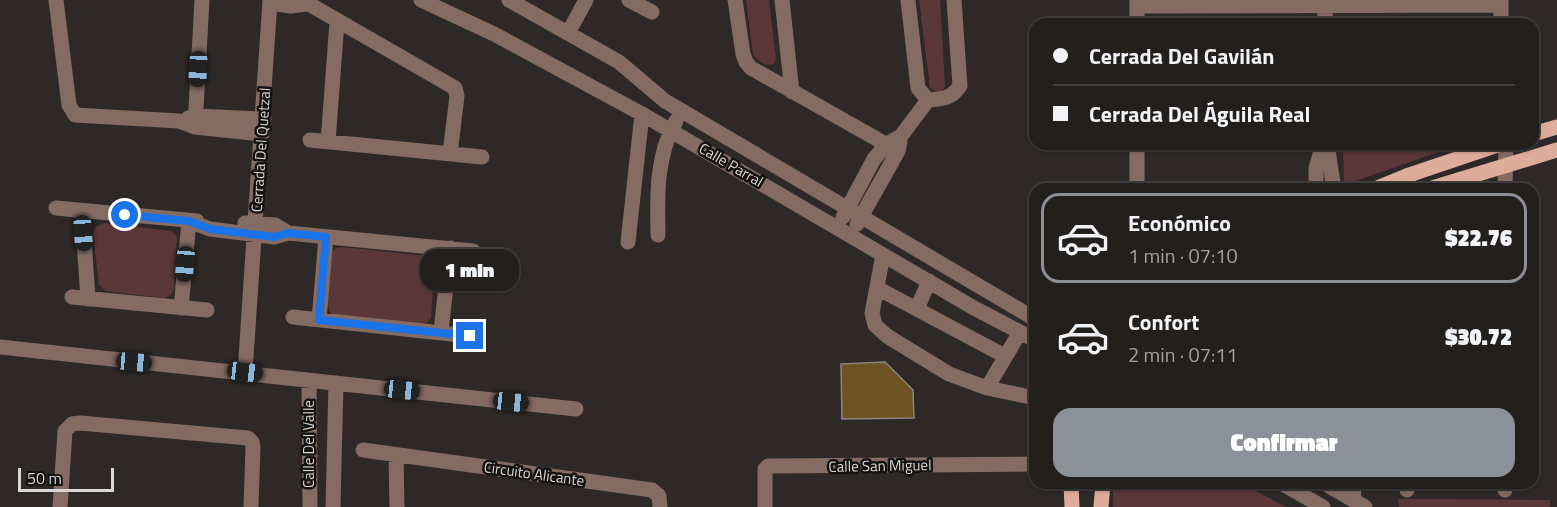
<!DOCTYPE html>
<html lang="es">
<head>
<meta charset="utf-8">
<style>
	:root { --surface:#221f1c; --page:#2a2725; --text:#f1f3f6; --muted:#a2a2a3; --line:#3f3d3b; --accent:#8c9099 }
	body { margin:0; font-family:"Titillium Web",sans-serif; background:var(--page); color:var(--text); height:100vh; display:flex; flex-direction:column; font-size:22px; white-space:nowrap }
	* { box-sizing:border-box; margin:0 }
	p { font-size:20px; color:var(--muted) }
	.icon { flex:none; width:33px; height:33px; fill:none; stroke:currentColor; stroke-width:2; stroke-linecap:round; stroke-linejoin:round }
	.map { position:relative; flex:1; overflow:hidden }
	.sheet { position:absolute; left:1029px; top:183px; width:510px; height:306px; display:flex; flex-direction:column; background:var(--surface); border-radius:18px; box-shadow:0 2px 4px #0004,0 0 0 2px var(--line) }
	.sheet>* { flex:none }
	.top-card { position:absolute; left:1029px; top:18px; width:510px; height:132px; border-radius:18px; box-shadow:0 2px 4px #0004,0 0 0 2px var(--line); display:grid; align-content:center; height:132px; padding:0 24px; background:var(--surface) }
	.scale { position:absolute; left:18px; bottom:15px; width:96px; box-sizing:border-box; padding-left:6px; border:3px solid #d9d6d4; border-top:0; font-size:16px; line-height:21px; white-space:nowrap; color:#d9d6d4; -webkit-text-stroke:4px #141211; paint-order:stroke }
	.end { position:absolute; width:27px; height:27px; margin:-14px; border:8px solid #1a73e8; background:#fff; box-shadow:0 0 0 3px #fff }
	.from { border-radius:50% }
	.bubble { position:absolute; height:42px; border-radius:18px; background:var(--surface); box-shadow:0 2px 4px #0004,0 0 0 2px var(--line); font-size:20px; font-weight:800; line-height:42px; text-align:center }
	.car { position:absolute; width:18px; height:36px; margin:-18px -9px; border-radius:8px; box-shadow:0 0 4px 2px #0007; background:linear-gradient(#222 24%,#8ab4d8 0 40%,#222 0 76%,#8ab4d8 0 86%,#222 0) }
	.top-card b { display:flex; align-items:center; gap:21px; height:57px; font-size:22px }
	.top-card b+b { border-top:2px solid var(--line) }
	.top-card i { width:15px; height:15px; background:var(--text) }
	ul { padding:10px 0 0; list-style:none }
	li { display:flex; align-items:center; gap:18px; height:90px; margin:0 12px 9px; padding:0 12px; border:3px solid transparent; border-radius:18px }
	li div { flex:1 }
	li b { display:block; font-size:22px }
	li em { font-style:normal; font-weight:800 }
	li.active { border-color:var(--accent) }
	li>.icon { width:54px; height:54px; stroke-width:1.5 }
	.primary-button { display:flex; gap:12px; margin-top:auto; padding:12px 24px }
	.primary-button a { flex:1; height:69px; border-radius:18px; background:var(--accent); color:#fff; font-size:24px; font-weight:800; line-height:69px; text-align:center }
	.map>svg:first-child { display:block }
	.green { fill:#5c3738 }
	.building { fill:#6c5321; stroke:#898680; stroke-width:1.5 }
	.lines { fill:none; stroke-linecap:round; stroke-linejoin:round }
	.minor { stroke:#846c63; stroke-width:15 }
	.major { stroke:#deac9b; stroke-width:15 }
	.route { stroke:#1a73e8; stroke-width:8 }
	.labels { text-anchor:middle; stroke-width:5; stroke-linejoin:round; paint-order:stroke }
	.street-label { font-size:15px; fill:#d9d6d4; stroke:#141211 }
</style>
</head>
<body>
<div class="map">
<svg width="1557" height="507" viewBox="0 0 1557 507">
	<rect width="100%" height="100%" fill="#2e2926"/>
	<path class="green" d="M746 0H769L776 59 774 64C764 67 760 61 753 55Z
		M919 0H940L945 86 942 91 937 93 930 88Z
		M1343 144H1461L1344 185Z
		M104 223 172 231 177 237 174 290 171 295 164 298 106 291 99 285 93 232 96 227Z
		M342 247 426 256 435 266 431 317 427 323 420 325 336 317 330 313 328 305 330 253 336 248Z
		M1113 483H1241L1286 507H1113Z
		M1398 499 1550 500V507H1399Z"/>
	<path class="building" d="M885 362 913 390 914 418 842 419 841 364Z"/>
	<g class="lines">
		<path class="minor" d="M56 0 69 105 75 115 179 121 195 127 262 134
			M302 0 455 88 457 96 450 154
			M421 0 494 34 642 114 974 308 1035 340
			M509 0 619 62 665 101 682 111 1035 319
			M629 0 652 12
			M735 0 743 54 746 62 751 68 898 151
			M782 0 792 92
			M908 0 918 88 928 100
			M270 3 291 6 307 4
			M1137 6 1501 5
			M1137 24V0
			M1325 24V0
			M1501 24V0
			M568 33 586 0
			M188 118 196 116 264 119
			M195 127 202 0
			M310 140 482 157
			M328 142 337 22
			M1327 144 1334 189
			M1137 189V144
			M1316 189V168L1323 144
			M1408 189 1409 175
			M1505 189 1506 144
			M56 208 197 221
			M82 211 88 299
			M843 217 874 159 887 144 901 136 928 100C942 99 951 99 960 86L954 0
			M189 221 210 229 274 237 288 233 473 251
			M245 223 275 225 288 233
			M857 224 889 167 898 151 900 142
			M658 235C657 197 656 155 676 121
			M628 242 642 114
			M883 255 872 313 875 325 887 336 949 374 987 388 1035 398
			M877 288 1005 356
			M72 297 207 310
			M181 308 189 221
			M917 309 929 281
			M293 317 470 336
			M319 320 326 237
			M441 332 450 248
			M0 347 576 409
			M245 372 270 0
			M309 381 310 507
			M987 388 1020 332
			M363 450 652 490 659 496 660 507
			M396 455 397 507
			M1281 483 1323 507
			M1324 483 1365 507
			M1353 483 1354 501
			M1406 483 1407 490
			M1504 483 1505 490
			M60 507 65 431 72 424 80 423 248 438 252 442 253 447 251 507
			M333 507 336 383
			M765 507V469L768 466 1035 464"/>
		<path class="major" d="M1533 134 1557 127
			M1375 189 1409 175 1501 144
			M1429 189 1557 150
			M1071 483 1072 507
			M1101 507 1103 483"/>
	</g>
	<g class="lines">
		<path class="route" d="M125 215 189 221 210 229 274 237 288 233 326 237 319 320 470 336"/>
	</g>
	<g class="labels">
		<g class="street-label">
			<text transform="translate(261 150) rotate(-86)" y="5">Cerrada Del Quetzal</text>
			<text transform="translate(731 165) rotate(30)" y="5">Calle Parral</text>
			<text transform="translate(309 444) rotate(-90)" y="5">Calle Del Valle</text>
			<text transform="translate(880 466) rotate(-1)" y="5">Calle San Miguel</text>
			<text transform="translate(534 474) rotate(8)" y="5">Circuito Alicante</text>
		</g>
	</g>
</svg>
<div class="scale">50 m</div>
<i class="end from" style="left:125px;top:215px"></i>
<i class="end" style="left:470px;top:336px"></i>
<div class="bubble" style="left:420px;top:249px;width:99px">1 min</div>
<i class="car" style="left:198px;top:69px;rotate:183deg"></i>
<i class="car" style="left:83px;top:233px;rotate:176deg"></i>
<i class="car" style="left:185px;top:264px;rotate:185deg"></i>
<i class="car" style="left:134px;top:362px;rotate:95deg"></i>
<i class="car" style="left:245px;top:372px;rotate:97deg"></i>
<i class="car" style="left:402px;top:390px;rotate:96deg"></i>
<i class="car" style="left:511px;top:402px;rotate:96deg"></i>
<div class="top-card">
<b><i class="from"></i>Cerrada Del Gavilán</b>
<b><i></i>Cerrada Del Águila Real</b>
</div>
<section class="sheet">
<ul>
<li class="active"><svg class="icon" aria-label="car" viewBox="0 0 24 24"><path d="M5 17H2v-5l4-1 3-4h7l3 4 3 1v5h-3M9 17h6M6 11h13"/><circle cx="7" cy="17" r="2"/><circle cx="17" cy="17" r="2"/></svg><div><b>Económico</b><p>1 min · 07:10</p></div><em>$22.76</em></li>
<li><svg class="icon" aria-label="car" viewBox="0 0 24 24"><path d="M5 17H2v-5l4-1 3-4h7l3 4 3 1v5h-3M9 17h6M6 11h13"/><circle cx="7" cy="17" r="2"/><circle cx="17" cy="17" r="2"/></svg><div><b>Confort</b><p>2 min · 07:11</p></div><em>$30.72</em></li>
</ul>
<div class="primary-button"><a>Confirmar</a></div>
</section>
</div>
</body>
</html>
